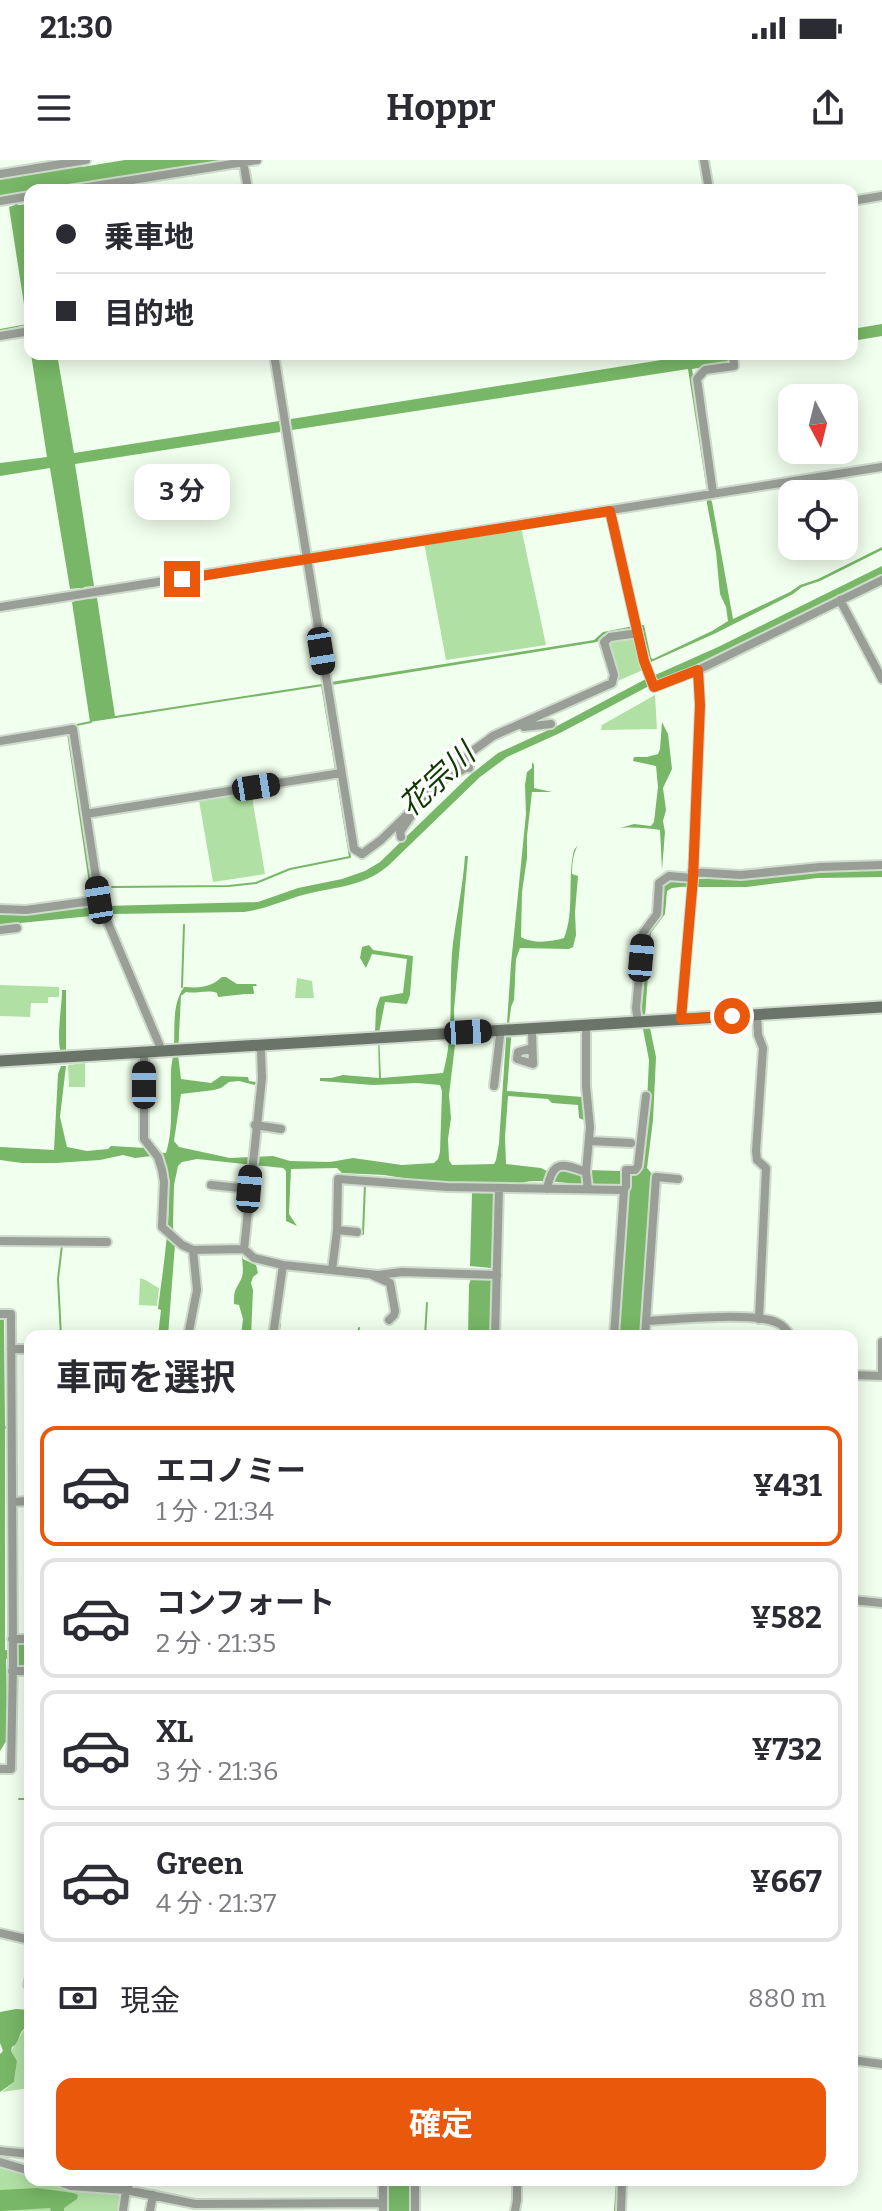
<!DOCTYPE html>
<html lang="ja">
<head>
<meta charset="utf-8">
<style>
	:root { --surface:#fff; --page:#f2f2f3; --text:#2b2b33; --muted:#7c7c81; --line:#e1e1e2; --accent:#ea580c }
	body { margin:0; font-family:Bitter,"Noto Sans JP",serif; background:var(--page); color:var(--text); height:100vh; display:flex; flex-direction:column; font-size:30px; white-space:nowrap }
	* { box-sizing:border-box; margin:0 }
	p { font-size:26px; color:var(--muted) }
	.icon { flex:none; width:44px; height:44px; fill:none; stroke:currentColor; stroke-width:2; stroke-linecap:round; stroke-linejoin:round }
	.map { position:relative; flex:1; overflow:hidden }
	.panel { position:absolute; left:24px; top:1170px; width:834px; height:856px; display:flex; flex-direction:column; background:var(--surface); border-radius:16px; box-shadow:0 4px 20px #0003 }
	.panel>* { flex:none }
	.top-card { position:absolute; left:24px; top:24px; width:834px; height:176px; border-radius:16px; box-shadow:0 4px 20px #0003; display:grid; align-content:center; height:176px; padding:0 32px; background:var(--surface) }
	.needle { width:52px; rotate:173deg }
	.tools { position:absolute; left:778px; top:224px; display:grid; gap:16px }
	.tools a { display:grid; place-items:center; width:80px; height:80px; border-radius:16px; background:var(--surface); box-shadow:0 4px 20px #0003; font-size:40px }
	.end { position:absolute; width:36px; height:36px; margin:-18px; border:10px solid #ea580c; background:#fff; box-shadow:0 0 0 4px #fff }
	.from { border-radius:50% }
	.bubble { position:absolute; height:56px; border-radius:16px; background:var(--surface); box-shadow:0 4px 20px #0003; font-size:26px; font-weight:700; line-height:56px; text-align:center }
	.car { position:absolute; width:24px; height:48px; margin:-24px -12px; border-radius:10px; box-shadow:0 0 6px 2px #0007; background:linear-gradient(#222 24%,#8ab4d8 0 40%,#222 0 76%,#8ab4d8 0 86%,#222 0) }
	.top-card b { display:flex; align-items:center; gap:28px; height:76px; font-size:30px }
	.top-card b+b { border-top:2px solid var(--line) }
	.top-card i { width:20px; height:20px; background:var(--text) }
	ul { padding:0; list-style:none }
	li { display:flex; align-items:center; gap:24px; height:120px; margin:0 16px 12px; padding:0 16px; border:4px solid var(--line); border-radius:16px }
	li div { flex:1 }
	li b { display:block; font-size:30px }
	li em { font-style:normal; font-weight:700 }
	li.current { border-color:var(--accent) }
	li>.icon { width:72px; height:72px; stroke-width:1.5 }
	h2 { padding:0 32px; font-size:36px; line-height:96px }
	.pay { display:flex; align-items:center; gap:20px; height:88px; padding:0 32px; font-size:30px }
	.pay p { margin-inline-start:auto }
	.action { display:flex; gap:16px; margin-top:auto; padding:16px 32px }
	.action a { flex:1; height:92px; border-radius:16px; background:var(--accent); color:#fff; font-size:32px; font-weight:700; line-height:92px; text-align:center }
	.status { display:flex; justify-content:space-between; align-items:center; height:56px; padding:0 40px; background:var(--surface); direction:ltr }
	.status svg { height:22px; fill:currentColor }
	header { display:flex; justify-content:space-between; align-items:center; height:104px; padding:0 32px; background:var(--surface); font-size:36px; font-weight:700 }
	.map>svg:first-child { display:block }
	.green { fill:#b1e0a4 }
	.water { fill:#78b767 }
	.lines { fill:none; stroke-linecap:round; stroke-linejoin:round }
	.stream { stroke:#78b767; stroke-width:2 }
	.canal { stroke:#78b767; stroke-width:8 }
	.street-casing { stroke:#cedbcc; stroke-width:12 }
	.secondary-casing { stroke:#cedbcc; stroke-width:15 }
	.street { stroke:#999f97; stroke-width:8 }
	.secondary { stroke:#6b7468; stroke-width:11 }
	.route { stroke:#ea580c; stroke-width:10 }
	.labels { text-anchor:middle; stroke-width:6; stroke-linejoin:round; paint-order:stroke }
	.water-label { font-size:30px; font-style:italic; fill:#0f3900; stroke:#fff }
</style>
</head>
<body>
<div class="status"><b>21:30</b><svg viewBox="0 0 49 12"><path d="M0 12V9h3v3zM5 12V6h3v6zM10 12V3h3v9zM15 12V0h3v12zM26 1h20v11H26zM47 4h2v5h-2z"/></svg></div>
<header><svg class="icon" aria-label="menu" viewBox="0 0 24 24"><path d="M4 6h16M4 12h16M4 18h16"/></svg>Hoppr<svg class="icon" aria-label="share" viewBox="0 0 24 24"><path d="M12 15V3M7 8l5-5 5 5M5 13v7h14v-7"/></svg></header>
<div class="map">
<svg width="882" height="2051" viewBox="0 0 882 2051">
	<rect width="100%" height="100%" fill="#f1ffee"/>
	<path class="green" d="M521 367 546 485 446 500 424 382Z
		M636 476 643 510 613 523 607 483 611 479Z
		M655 535 657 569 601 570 602 565Z
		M251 631 265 714 213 722 199 640Z
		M297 818 312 821 314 838H295Z
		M0 825 59 827V837H48V843H31L30 857 0 856Z
		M85 903V927H69L68 905Z
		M140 1118C148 1120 152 1125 159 1128L157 1146 139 1145Z
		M25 1868 30 1869V1928L2 1932 14 1922 17 1901 11 1891Z
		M0 2006 30 2016V2020H44L63 2026 118 2033 120 2038 118 2051H0Z"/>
	<path class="water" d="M125 0H226L43 30H30V32L0 37V17L81 4 82 7Z
		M15 43H17L18 45 30 44V164L0 171V169L27 164 9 47 15 45Z
		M882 164V176L852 181V169Z
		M31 194H57L74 293 279 261 280 264 291 263V259L699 194H730L729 203 692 209 710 332H707L688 209 292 270 291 267H280V272L75 304 94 426 84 427 86 439 97 438 115 556 322 524 323 526 90 562 72 442 83 439 80 428 70 429 50 308 0 316V303L47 297Z
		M706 338H710L712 342 733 459 790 432 800 425 818 419 882 387V390L820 421 802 427 793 434 716 473 651 502 641 465H644L651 498 653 499 712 471 728 461 726 447 720 434 716 392Z
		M882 406V415L716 498 649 526 560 573 507 597 480 617 388 706C362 728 330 727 299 736 281 742 264 749 244 752L111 754 0 765V753L17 755 105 746 258 742 298 728 342 719 365 711 380 702 470 615 498 593 557 566 644 520 718 487Z
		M634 466V469L608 473 603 475 597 482 332 525 331 522 594 480 603 472Z
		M662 562 668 574 672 609 663 628 666 650 663 661 665 672 662 710 660 670C648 668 633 667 620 668L634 664 651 666 654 662 658 627 656 606 633 601 634 597H647L658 594 660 589Z
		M532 602 534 605V628L552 632H532L527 676V698L522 732 521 777C533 784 551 782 564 778 575 752 567 717 574 690L578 685C573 693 572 705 572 714L578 716 575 752 576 775 573 787 569 789 520 788 516 799 514 840 511 847 509 864 511 879 507 931 582 937 584 939 586 961 579 958 578 945 552 943 548 939 508 936 505 977 506 1004 541 1008 551 1013 555 1009 620 1011 624 1019H621L620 1025 594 1024 590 1021 584 1024C569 1024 530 1017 520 1024L422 1021 384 1015 342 1013 337 1008 291 1009 289 1054 297 1066 286 1061V1011L283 1008 197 999 182 1002 178 1006 174 1025 173 1065 175 1084 168 1176H158L161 1150 158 1149C162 1114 177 1028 163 997L151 996 135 998 123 995 100 1000 56 1003H22L0 1000V987L54 990 58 914 61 906H66L60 957 67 987 87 991 108 989 111 986 145 988 147 992 166 993C174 967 170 938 171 912 171 903 174 896 174 887 175 866 172 844 184 827 199 828 210 828 222 817H226L237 824H256L257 826H253L254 834H245L218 837 217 833C209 829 196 834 186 832L181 836 178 895 181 919 211 923 221 916 248 917 249 921 256 922 255 925 239 921 229 922 221 928 214 930 181 934 174 981 179 987 230 998 273 996 290 1001 330 1002 353 998 402 1005 434 1003 438 999 440 992 442 931 440 925 417 923 373 925 320 921V918H331L343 915 379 918 378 875 375 872 376 849 380 837 403 833 407 799 372 794 366 808 360 798 362 787 369 785 373 790 413 796 410 835 407 844 385 842 379 873 381 918 443 913C455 871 448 826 453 783 457 753 463 725 465 696H468L454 850 455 885 449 935 451 958 448 979 449 1000 452 1005 494 1004 496 1000 499 983 511 804 526 654 525 625 527 612 532 608Z
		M668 718 689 721V726L672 728 667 731 665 754 651 773 645 857 640 858 645 772C656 756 653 730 668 718Z
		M62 830H66V890L65 892 61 893C56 879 62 847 62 830Z
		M650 868 656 897 653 960 647 1008 652 1014 642 1176H618L629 1014 636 1012 647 943 649 900 643 869Z
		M474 1032H493L495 1034 491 1108 470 1106 472 1033Z
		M242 1095 243 1099 256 1105 258 1113 253 1117 251 1123 253 1130 251 1176H241L243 1159 239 1145 234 1144C234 1127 236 1131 242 1117 244 1110 242 1102 242 1095Z
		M471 1118 492 1120 493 1122 491 1176H468L469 1125Z
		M0 1160H4L5 1266 8 1267 5 1269V1490L17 1491 18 1483 30 1482V1505H18L17 1498 6 1499 8 1578 0 1591Z
		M16 1849 30 1850V1869L25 1868C18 1873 20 1883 12 1887L11 1891 17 1901 14 1922 0 1932V1894L3 1891 0 1883V1852Z
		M387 2020H410V2051H388Z
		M37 2028 73 2033 78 2035 77 2039 64 2048V2051H51L50 2048 0 2051V2030Z"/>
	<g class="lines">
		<path class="stream" d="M322 525 336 610
			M67 567 91 562
			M68 573 91 730
			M112 727 229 726 256 723 290 709 350 697 337 616
			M182 827 184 765
			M363 1074 365 1024
			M61 1176 58 1119 62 1085
			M278 1176 280 1164
			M358 1176 359 1168
			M425 1176 427 1143
			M19 1639H30
			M615 2051 617 2020"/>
		<path class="canal" d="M687 723H746L817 714 882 713"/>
		<defs>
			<path id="street" d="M243 0 248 30
				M704 0 709 30
				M0 14 86 0
				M69 30 257 0
				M0 41 30 36
				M852 41 882 36
				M0 176 30 171
				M274 194 354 689 362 694 381 680 474 590 493 576 612 523 614 515 604 482 610 477 638 473
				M713 333 697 219 705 210 734 206 733 194
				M610 351 644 501 654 527 698 510 882 420
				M840 440 882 519
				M0 447 882 307
				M524 567 551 564
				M0 581 73 569 100 744 162 891
				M452 616 465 608H469
				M86 654 341 613
				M401 677 400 672 411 656
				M692 712 741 715 820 707 882 705
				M0 749 26 750 99 740
				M0 770 17 768
				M757 854 758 875 763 888 756 991 757 1000 766 1008 759 1159
				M681 859 693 718 700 545 698 510
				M638 862 636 848 643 773 657 754 659 723 669 716 693 718
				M531 869 532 874 533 904 517 899 518 892 532 888
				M586 870V926L590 967 586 1012 588 1029
				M144 892V979L158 997 162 1010 164 1022 162 1067 182 1085 193 1090 244 1089 254 1098 283 1105 273 1176
				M494 926 500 876
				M255 965 281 969
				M589 981 631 983
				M211 1025 249 1029
				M547 1029C553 1000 561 1003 586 1012
				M337 1070 357 1072
				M0 1081 107 1082
				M244 1089 262 918 261 891 257 885
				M283 1105 378 1115 402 1112 497 1115
				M332 1110 337 1070 338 1019 447 1027 624 1030
				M372 1115 390 1123 395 1151 394 1155 389 1160
				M0 1154H11L13 1501 11 1609H0
				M646 1161C675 1160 754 1151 778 1163 784 1166 787 1170 791 1176
				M188 1176 197 1130 193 1090
				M495 1176 499 1028
				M614 1176 624 1030 626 1026V1010H635L638 1006 646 936
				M645 1176 656 1017 678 1019
				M882 1182V1215
				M11 1189H30
				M852 1215 882 1216
				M12 1342 30 1341
				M852 1440 882 1443
				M12 1479H30
				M12 1511H30
				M0 1773 30 1780
				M28 1825 30 1817
				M852 1900 882 1904
				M0 1991 30 1994
				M0 2002 30 2011
				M55 2020 71 2026 126 2030 195 2044 383 2043
				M383 2020V2051
				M123 2051 126 2030 132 2020
				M150 2051 153 2035
				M415 2051V2020
				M515 2051 517 2040V2020
				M621 2051 622 2020"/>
			<path id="secondary" d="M0 901 882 847"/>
		</defs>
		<use href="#street" class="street-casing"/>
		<use href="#secondary" class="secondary-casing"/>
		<use href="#street" class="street"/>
		<use href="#secondary" class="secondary"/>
	</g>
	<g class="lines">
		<path class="route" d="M182 419 610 351 644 501 654 527 698 510 700 545 693 718 681 859 732 856"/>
	</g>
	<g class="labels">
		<g class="water-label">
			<text transform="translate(437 620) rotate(-43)" y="10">花宗川</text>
		</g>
	</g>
</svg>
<div class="tools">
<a><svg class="needle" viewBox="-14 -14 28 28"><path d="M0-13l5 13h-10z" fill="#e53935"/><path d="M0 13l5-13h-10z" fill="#7c7c81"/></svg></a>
<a><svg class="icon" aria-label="locate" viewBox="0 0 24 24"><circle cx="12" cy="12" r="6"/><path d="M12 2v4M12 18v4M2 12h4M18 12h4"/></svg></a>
</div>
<i class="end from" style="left:732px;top:856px"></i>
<i class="end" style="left:182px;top:419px"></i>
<div class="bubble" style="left:134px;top:304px;width:96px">3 分</div>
<i class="car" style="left:321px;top:491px;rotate:171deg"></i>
<i class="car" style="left:256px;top:627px;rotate:81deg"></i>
<i class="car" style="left:99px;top:740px;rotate:351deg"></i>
<i class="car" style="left:641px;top:798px;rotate:5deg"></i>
<i class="car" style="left:468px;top:872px;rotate:87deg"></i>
<i class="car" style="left:144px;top:925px;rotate:0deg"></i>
<i class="car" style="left:249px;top:1029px;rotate:5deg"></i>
<div class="top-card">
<b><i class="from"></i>乗車地</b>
<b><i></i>目的地</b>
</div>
<section class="panel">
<h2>車両を選択</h2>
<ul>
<li class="current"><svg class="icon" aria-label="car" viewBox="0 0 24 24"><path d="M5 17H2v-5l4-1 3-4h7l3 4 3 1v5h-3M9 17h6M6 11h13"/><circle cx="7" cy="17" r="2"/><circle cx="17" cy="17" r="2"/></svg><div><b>エコノミー</b><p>1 分 · 21:34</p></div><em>¥431</em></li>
<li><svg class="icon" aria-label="car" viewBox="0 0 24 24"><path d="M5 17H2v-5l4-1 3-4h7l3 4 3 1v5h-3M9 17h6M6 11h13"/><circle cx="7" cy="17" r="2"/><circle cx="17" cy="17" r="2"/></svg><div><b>コンフォート</b><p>2 分 · 21:35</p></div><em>¥582</em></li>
<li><svg class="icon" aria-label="car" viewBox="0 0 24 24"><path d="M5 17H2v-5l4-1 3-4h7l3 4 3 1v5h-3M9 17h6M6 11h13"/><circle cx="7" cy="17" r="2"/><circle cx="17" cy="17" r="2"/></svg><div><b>XL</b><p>3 分 · 21:36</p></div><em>¥732</em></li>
<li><svg class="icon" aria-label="car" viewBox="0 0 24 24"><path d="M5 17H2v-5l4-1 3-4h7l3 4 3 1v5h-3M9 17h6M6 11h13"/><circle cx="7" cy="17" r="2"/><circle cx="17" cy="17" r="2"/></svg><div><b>Green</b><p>4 分 · 21:37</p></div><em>¥667</em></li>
</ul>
<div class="pay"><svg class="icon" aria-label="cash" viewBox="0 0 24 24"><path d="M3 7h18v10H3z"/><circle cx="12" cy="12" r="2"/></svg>現金<p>880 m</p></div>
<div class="action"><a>確定</a></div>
</section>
</div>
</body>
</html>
